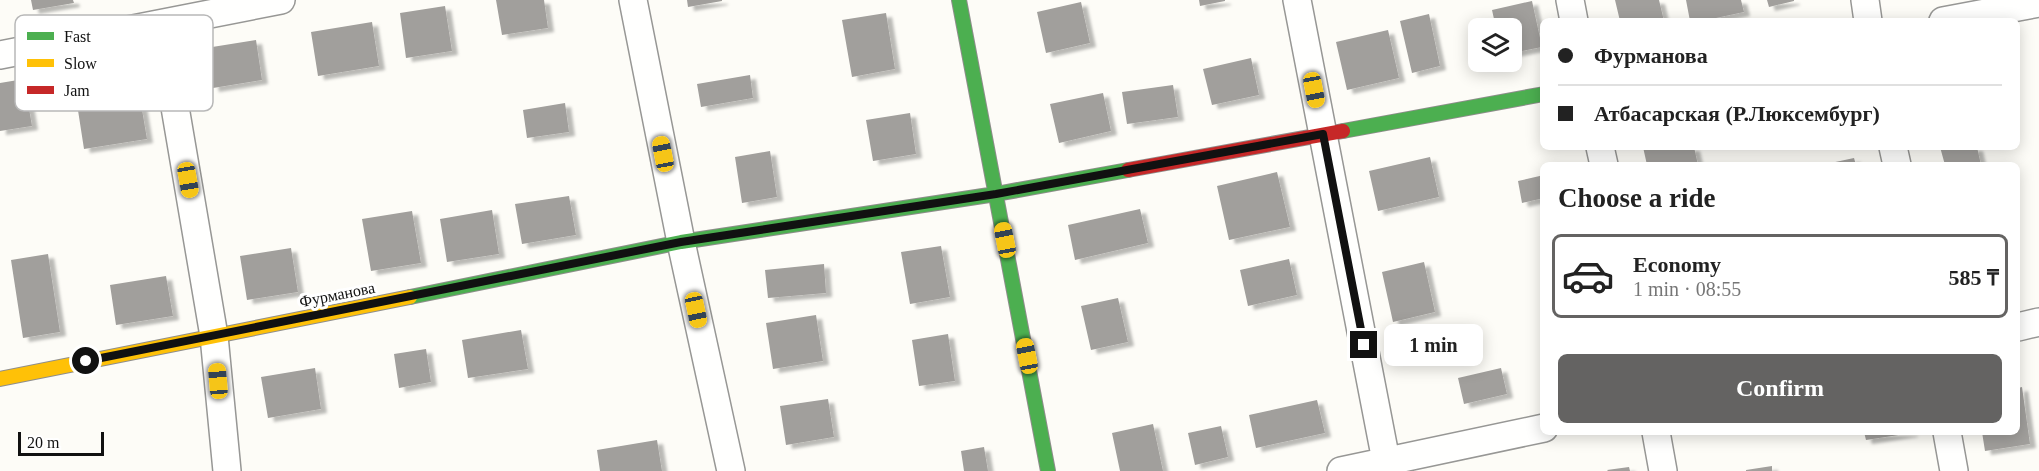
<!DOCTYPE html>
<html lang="en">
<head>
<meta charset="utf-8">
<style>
	:root { --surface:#fff; --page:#f2f2f2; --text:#222; --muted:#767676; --line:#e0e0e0; --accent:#646362 }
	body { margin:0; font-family:Georgia,serif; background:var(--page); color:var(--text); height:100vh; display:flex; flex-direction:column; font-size:22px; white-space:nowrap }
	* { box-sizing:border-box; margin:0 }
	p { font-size:20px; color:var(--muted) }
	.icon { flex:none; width:33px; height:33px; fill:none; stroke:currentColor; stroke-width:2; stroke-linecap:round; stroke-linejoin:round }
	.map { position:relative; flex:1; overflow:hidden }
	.drawer { position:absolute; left:1540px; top:162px; width:480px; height:273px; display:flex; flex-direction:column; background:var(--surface); border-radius:9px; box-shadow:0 3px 15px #0003 }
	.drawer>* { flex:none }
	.top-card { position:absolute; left:1540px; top:18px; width:480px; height:132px; border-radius:9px; box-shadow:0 3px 15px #0003; display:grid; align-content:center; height:132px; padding:0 18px; background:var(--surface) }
	.buttons { position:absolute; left:1468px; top:18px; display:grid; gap:12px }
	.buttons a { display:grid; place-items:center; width:54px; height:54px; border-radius:9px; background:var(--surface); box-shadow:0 3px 15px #0003; font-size:30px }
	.scale { position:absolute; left:18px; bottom:15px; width:86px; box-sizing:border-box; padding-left:6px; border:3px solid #111; border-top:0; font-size:16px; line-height:21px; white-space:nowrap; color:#111; -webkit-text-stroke:4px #fff; paint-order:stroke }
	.end { position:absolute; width:27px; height:27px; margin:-14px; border:8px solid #111; background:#fff; box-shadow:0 0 0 3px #fff }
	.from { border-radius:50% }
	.bubble { position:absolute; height:42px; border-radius:9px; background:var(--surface); box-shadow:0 3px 15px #0003; font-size:20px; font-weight:800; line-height:42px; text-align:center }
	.car { position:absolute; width:18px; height:36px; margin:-18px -9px; border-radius:8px; box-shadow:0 0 4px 2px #0007; background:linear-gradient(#f5c518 24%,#345 0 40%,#f5c518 0 76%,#345 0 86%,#f5c518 0) }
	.top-card b { display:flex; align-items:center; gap:21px; height:57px; font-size:22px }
	.top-card b+b { border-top:2px solid var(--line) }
	.top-card i { width:15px; height:15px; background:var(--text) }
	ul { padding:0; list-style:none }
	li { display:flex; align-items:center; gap:18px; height:84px; margin:0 12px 9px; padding:0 6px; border:3px solid var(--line); border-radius:9px }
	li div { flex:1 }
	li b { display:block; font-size:22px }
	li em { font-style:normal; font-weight:800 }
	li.active { border-color:var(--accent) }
	li>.icon { width:54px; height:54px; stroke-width:1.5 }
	h2 { padding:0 18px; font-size:27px; line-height:72px }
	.primary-button { display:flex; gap:12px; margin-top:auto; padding:12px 18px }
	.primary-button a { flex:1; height:69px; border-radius:9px; background:var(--accent); color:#fff; font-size:24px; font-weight:800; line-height:69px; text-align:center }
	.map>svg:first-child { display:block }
	.building { fill:#a19f9c; filter:url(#shadow) }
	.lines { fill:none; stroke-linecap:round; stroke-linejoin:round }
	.street-casing { stroke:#979795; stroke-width:30 }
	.fast-casing { stroke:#8e8d8b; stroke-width:16 }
	.slow-casing { stroke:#8e8d8b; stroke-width:16 }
	.jam-casing { stroke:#8e8d8b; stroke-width:16 }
	.street { stroke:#fffffe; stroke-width:27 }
	.fast { stroke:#4caf50; stroke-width:14 }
	.slow { stroke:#ffc107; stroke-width:14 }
	.jam { stroke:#c62828; stroke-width:14 }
	.route { stroke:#111; stroke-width:8 }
	.labels { text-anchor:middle; stroke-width:6; stroke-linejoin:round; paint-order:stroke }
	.street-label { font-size:16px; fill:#111; stroke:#fff }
	.key { fill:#fff; stroke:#b8b8b8; stroke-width:1.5 }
	.key-label { font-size:16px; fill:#111 }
</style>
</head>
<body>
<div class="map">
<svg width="2039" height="471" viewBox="0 0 2039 471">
	<defs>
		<filter id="shadow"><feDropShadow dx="6" dy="4" stdDeviation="1.5" flood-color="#0004"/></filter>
	</defs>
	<rect width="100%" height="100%" fill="#fdfcf7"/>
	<path class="building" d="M31 0H73L74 3 33 10Z
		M496 0H544L548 28 502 35Z
		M687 0H722V1L688 7Z
		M1199 0H1225V1L1200 6Z
		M1615 0H1659L1664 21H1620Z
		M1686 0H1741L1744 12 1702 21H1690Z
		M1767 0H1794V1L1769 7Z
		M1532 1 1542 47 1512 53V28H1496L1492 10Z
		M1081 2 1090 43 1046 53 1037 12Z
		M445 6 452 51 406 58 400 13Z
		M886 13 895 69 852 77 842 20Z
		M1429 14 1440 66 1412 73 1400 21Z
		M372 22 379 66 318 76 311 32Z
		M1388 30 1399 78 1347 90 1336 42Z
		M256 40 262 80 213 88 206 48Z
		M1251 58 1259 95 1212 105 1203 69Z
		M750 75 753 98 701 107 697 84Z
		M24 79 32 126 0 131V83Z
		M137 80 147 139 84 149 75 91Z
		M1173 85 1178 117 1127 124 1122 92Z
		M1103 93 1111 131 1059 143 1050 104Z
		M565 103 569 132 527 138 523 110Z
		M910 113 916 154 873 161 866 120Z
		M1643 147H1694L1698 165H1647Z
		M1940 147H1977L1981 165H1945Z
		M770 151 777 197 742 203 735 157Z
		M1430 157 1439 197 1378 211 1369 171Z
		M1854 158 1856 165H1826V164Z
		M1277 172 1290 227 1229 240 1217 186Z
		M1544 175V198L1522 203 1518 181Z
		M569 196 576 235 522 244 515 204Z
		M1140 209 1148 243 1075 260 1068 225Z
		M492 210 499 254 447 262 440 219Z
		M412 211 421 263 371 271 362 219Z
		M941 246 950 297 910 304 901 252Z
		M291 248 298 292 247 300 240 256Z
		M48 254 60 332 23 338 11 260Z
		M1289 259 1297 295 1248 306 1240 270Z
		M1424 262 1435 312 1393 322 1382 272Z
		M824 264 826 293 768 298 765 270Z
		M166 276 173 316 116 325 110 285Z
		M1118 298 1128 342 1091 350 1081 306Z
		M816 315 823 361 773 369 766 323Z
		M521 330 528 369 468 378 462 340Z
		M948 334 955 381 919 386 912 340Z
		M426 349 431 382 399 388 394 354Z
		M315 368 321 409 268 418 261 377Z
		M1501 368 1507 394 1464 404 1458 378Z
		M2022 387 2030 444 1985 451 1982 432H2018V388Z
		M828 399 834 437 786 445 780 406Z
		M1317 400 1325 433 1256 448 1249 415Z
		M1153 424 1163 471H1120L1112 433Z
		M1221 426 1228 457 1195 465 1188 433Z
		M1864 432H1912V433L1866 440Z
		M657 440 662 471H600L597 450Z
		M984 447 988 471H964L961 451Z
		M1772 466V471H1746V470Z
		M1629 467 1630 471H1608L1607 470Z"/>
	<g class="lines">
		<defs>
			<path id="street" d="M633 0 681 242 731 471
				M1297 0 1388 471
				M1570 0 1574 21
				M1865 0 1868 21
				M1943 21 2039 3
				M161 25 214 336 227 471
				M0 55 281 0
				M1600 147 1604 165
				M1893 147 1897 165
				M2018 327 2039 322
				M1656 432 1663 471
				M1947 432 1954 471
				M1341 471 1544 428"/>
			<path id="fast" d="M959 0 1048 471
				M1343 131 1544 94
				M410 297 681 242 996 194 1128 170"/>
			<path id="slow" d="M0 379 410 297"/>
			<path id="jam" d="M1128 170 1343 131"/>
		</defs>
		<use href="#street" class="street-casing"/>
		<use href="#fast" class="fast-casing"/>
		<use href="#slow" class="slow-casing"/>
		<use href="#jam" class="jam-casing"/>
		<use href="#street" class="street"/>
		<use href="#fast" class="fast"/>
		<use href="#slow" class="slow"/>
		<use href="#jam" class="jam"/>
	</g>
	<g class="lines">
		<path class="route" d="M86 361 681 242 996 194 1323 134 1364 345"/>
	</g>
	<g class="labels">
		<g class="street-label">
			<text transform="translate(337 294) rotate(-11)" y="6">Фурманова</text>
		</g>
	</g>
	<rect x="15" y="15" width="198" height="96" rx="9" class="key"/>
	<rect x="27" y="32" width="27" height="8" fill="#4caf50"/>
	<rect x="27" y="59" width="27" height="8" fill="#ffc107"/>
	<rect x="27" y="86" width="27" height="8" fill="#c62828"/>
	<g class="key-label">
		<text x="64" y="42">Fast</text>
		<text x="64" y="69">Slow</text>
		<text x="64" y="96">Jam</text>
	</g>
</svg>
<div class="buttons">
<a><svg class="icon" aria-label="layers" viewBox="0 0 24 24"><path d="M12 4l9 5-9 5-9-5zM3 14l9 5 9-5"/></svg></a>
</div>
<div class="scale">20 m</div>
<i class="end from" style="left:86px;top:361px"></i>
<i class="end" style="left:1364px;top:345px"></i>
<div class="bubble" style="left:1384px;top:324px;width:99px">1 min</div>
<i class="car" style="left:1314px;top:90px;rotate:169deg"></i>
<i class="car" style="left:663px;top:154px;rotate:349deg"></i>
<i class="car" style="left:188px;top:180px;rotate:170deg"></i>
<i class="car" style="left:1005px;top:240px;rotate:349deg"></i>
<i class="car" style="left:696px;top:310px;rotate:168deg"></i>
<i class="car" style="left:1027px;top:356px;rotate:349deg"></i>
<i class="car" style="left:218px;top:381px;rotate:355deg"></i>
<div class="top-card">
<b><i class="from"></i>Фурманова</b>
<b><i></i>Атбасарская (Р.Люксембург)</b>
</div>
<section class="drawer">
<h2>Choose a ride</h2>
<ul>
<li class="active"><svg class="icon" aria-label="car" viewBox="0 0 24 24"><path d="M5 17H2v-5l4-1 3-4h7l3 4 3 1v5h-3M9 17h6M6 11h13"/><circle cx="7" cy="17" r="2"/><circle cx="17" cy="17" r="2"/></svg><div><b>Economy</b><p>1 min · 08:55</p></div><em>585 ₸</em></li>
</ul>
<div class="primary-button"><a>Confirm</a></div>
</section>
</div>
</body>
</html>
